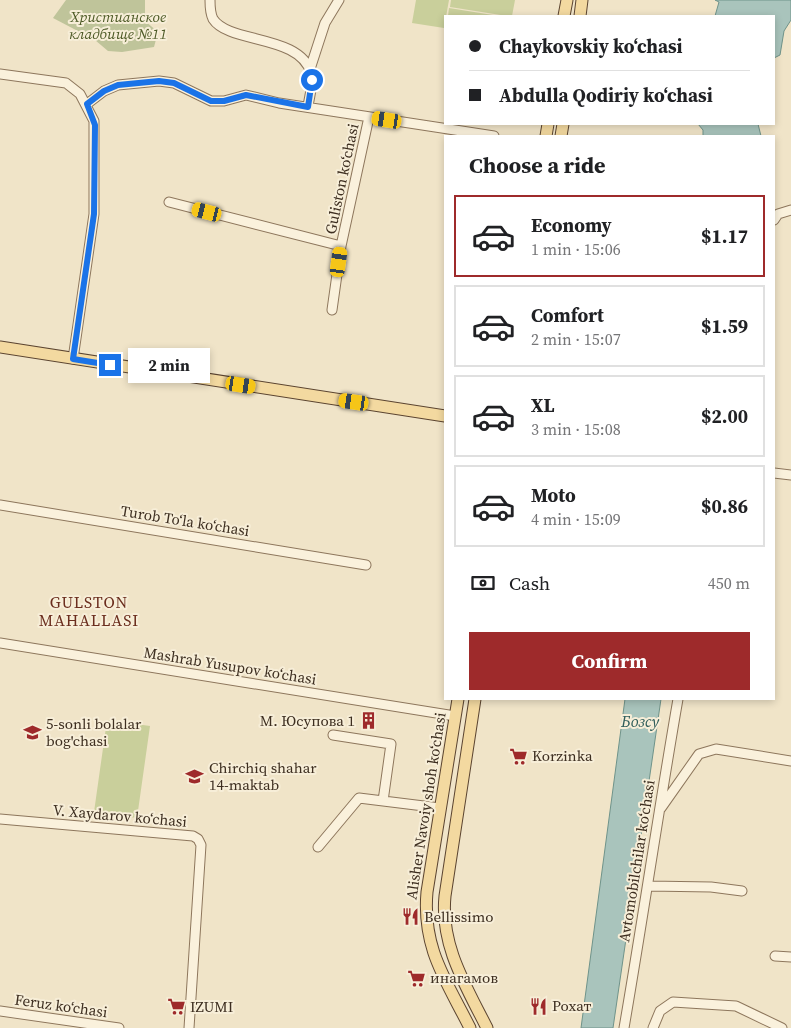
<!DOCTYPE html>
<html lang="en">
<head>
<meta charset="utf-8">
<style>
	:root { --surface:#fff; --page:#f2f2f2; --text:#202124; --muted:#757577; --line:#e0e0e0; --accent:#9e2a2b }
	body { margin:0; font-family:"Source Serif 4",serif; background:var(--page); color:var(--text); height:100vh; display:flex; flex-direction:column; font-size:19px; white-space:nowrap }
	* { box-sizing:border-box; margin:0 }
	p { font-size:16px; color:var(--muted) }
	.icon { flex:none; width:28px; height:28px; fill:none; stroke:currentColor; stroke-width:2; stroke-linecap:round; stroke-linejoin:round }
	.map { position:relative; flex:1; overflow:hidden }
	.sheet { position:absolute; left:444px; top:135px; width:331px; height:565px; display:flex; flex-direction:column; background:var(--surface); border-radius:0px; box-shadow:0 2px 8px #0003 }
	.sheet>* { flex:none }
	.top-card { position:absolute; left:444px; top:15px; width:331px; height:110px; border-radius:0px; box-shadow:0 2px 8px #0003; display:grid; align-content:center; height:110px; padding:0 25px; background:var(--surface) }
	.end { position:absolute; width:22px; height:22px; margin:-11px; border:6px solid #1a73e8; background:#fff; box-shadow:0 0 0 2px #fff }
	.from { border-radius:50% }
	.bubble { position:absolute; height:35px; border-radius:0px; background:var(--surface); box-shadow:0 2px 8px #0003; font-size:16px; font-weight:700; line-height:35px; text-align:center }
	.car { position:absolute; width:15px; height:30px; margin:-15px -8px; border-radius:6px; box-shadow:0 0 4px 1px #0007; background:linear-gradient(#f5c518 24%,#345 0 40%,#f5c518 0 76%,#345 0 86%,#f5c518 0) }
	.top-card b { display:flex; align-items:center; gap:18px; height:48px; font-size:19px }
	.top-card b+b { border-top:1px solid var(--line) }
	.top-card i { width:12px; height:12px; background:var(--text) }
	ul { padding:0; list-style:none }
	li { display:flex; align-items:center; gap:15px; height:82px; margin:0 10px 8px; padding:0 15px; border:2px solid var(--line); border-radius:0px }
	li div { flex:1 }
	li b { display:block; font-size:19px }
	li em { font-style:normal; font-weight:700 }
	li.current { border-color:var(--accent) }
	li>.icon { width:45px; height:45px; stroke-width:1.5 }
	h2 { padding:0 25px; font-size:22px; line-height:60px }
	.pay { display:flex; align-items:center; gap:12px; height:55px; padding:0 25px; font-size:19px }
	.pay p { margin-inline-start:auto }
	.button { display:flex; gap:10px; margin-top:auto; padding:10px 25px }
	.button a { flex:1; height:58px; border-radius:0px; background:var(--accent); color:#fff; font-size:20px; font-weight:700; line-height:58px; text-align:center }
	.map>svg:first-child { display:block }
	.green { fill:#c9cf9b }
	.cemetery { fill:#bfc49a }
	.water { fill:#a9c4bc; stroke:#6f938a }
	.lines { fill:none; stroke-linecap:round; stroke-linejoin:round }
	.minor-casing { stroke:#8d765c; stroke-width:11 }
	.major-casing { stroke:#5b4430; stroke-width:13 }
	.minor { stroke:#faf1dc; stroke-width:9 }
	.major { stroke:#f3d9a0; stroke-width:11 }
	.route { stroke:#1a73e8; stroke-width:6 }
	.labels { text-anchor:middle; stroke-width:4; stroke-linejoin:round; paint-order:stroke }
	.park-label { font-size:15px; font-style:italic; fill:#4d5a26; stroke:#f7eed8 }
	.street-label { font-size:15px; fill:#3d2e20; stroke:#f7eed8 }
	.poi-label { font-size:15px; fill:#3d2e20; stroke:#f7eed8; text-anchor:start }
	.neighbourhood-label { font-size:16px; letter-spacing:1px; fill:#6b2e1e; stroke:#f7eed8 }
	.water-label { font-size:16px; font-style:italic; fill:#2f5d5a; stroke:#f7eed8 }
</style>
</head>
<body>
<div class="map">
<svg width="791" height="1028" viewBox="0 0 791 1028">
	<rect width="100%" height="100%" fill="#f0e4c8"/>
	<path class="green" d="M416 0H449L444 28 412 23Z
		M451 0H515L512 16H507L450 7Z
		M449 8 499 16H448Z
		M107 720 150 726 137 818 94 812Z"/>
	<path class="cemetery" d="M66 0H145V21L158 32 154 47 122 52 108 51 95 40 53 18Z"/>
	<path class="water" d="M715 0H791V20L784 31 780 55 774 58V16H715L719 2Z
		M698 124H758L761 136H703V130Z
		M625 699H661L613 1028H581Z"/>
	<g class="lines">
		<defs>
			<path id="minor" d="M210 0C210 7 210 13 213 19 229 44 300 34 311 73 314 83 309 97 308 107
				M310 69 325 23 339 0
				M0 74 66 83 80 94 94 121V214L73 359
				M87 104 104 91 118 85 159 81 174 83 211 101H224L246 95 279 103 494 136
				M169 202 341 246
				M774 220 778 214 791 210
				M332 310 341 246 369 117
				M774 473 791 475
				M0 505 366 565
				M0 643 455 716
				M333 735 391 744 383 801
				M661 808 699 754 716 749 791 761
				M0 819 193 836 198 839 201 845 189 1028
				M318 847 359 798 440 808
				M649 886 711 887 742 891
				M775 956 791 957
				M0 1011 119 1028
				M624 1028C643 918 659 808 678 699
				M653 1028 660 1011 673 1002 736 1006 782 1028"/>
			<path id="major" d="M564 16 567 0
				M580 16 582 0
				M546 136 548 124
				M561 136 563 124
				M0 347 445 416
				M458 699 427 892C422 948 446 980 470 1028
				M475 699 445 896C440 945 466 986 487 1028"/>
		</defs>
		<use href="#minor" class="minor-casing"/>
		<use href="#major" class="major-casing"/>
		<use href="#minor" class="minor"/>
		<use href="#major" class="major"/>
	</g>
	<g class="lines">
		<path class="route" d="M110 365 73 359 94 214 95 125 87 104 104 91 118 85 159 81 174 83 211 101H224L246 95 308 107 312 80"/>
	</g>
	<defs>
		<symbol id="building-bare" viewBox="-9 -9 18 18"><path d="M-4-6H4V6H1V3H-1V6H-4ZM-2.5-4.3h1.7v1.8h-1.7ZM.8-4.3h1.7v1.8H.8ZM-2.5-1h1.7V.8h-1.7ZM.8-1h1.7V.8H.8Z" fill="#9e2a2b" stroke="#f7eed8" stroke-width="2.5" paint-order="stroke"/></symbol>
		<symbol id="school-bare" viewBox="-9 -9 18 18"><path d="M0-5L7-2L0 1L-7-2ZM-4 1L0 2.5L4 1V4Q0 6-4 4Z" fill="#9e2a2b" stroke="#f7eed8" stroke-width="2.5" paint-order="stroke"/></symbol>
		<symbol id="supermarket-bare" viewBox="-9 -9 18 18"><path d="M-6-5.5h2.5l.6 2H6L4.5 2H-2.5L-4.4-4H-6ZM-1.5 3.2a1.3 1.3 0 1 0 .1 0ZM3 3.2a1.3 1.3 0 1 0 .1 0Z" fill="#9e2a2b" stroke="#f7eed8" stroke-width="2.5" paint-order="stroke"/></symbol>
		<symbol id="restaurant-bare" viewBox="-9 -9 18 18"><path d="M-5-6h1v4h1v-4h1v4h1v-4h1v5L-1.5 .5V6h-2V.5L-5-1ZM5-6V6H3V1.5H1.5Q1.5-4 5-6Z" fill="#9e2a2b" stroke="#f7eed8" stroke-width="2.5" paint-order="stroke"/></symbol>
	</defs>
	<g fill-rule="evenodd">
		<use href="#building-bare" x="356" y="708" width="25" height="25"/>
		<use href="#school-bare" x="20" y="720" width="25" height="25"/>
		<use href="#supermarket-bare" x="506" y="744" width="25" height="25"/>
		<use href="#school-bare" x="182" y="764" width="25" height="25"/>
		<use href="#restaurant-bare" x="398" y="904" width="25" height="25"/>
		<use href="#supermarket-bare" x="404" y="966" width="25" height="25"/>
		<use href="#restaurant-bare" x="526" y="994" width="25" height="25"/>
		<use href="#supermarket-bare" x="164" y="994" width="25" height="25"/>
	</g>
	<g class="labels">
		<g class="park-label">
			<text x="118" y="22">Христианское<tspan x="118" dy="17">кладбище №11</tspan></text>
		</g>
		<g class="street-label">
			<text transform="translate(342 179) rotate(-78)" y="5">Guliston ko‘chasi</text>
			<text transform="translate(185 521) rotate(9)" y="5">Turob To‘la ko‘chasi</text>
			<text transform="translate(230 666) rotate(9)" y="5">Mashrab Yusupov ko‘chasi</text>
			<text transform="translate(426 806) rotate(-81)" y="5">Alisher Navoiy shoh koʻchasi</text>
			<text transform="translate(120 816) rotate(5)" y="5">V. Xaydarov ko‘chasi</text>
			<text transform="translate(637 861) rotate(-81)" y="5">Avtomobilchilar ko‘chasi</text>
			<text transform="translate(61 1006) rotate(8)" y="5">Feruz ko‘chasi</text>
		</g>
		<g class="poi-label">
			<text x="355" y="726" text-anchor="end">М. Юсупова 1</text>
			<text x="46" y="729">5-sonli bolalar<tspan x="46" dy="17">bog'chasi</tspan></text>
			<text x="532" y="761">Korzinka</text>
			<text x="209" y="773">Chirchiq shahar<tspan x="209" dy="17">14-maktab</tspan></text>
			<text x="424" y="922">Bellissimo</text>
			<text x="430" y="983">инагамов</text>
			<text x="552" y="1011">Рохат</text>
			<text x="190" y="1012">IZUMI</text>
		</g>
		<g class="neighbourhood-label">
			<text x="89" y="608">GULSTON<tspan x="89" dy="18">MAHALLASI</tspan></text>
		</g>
		<g class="water-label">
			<text x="640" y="727">Бозсу</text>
		</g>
	</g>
</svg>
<i class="end from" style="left:312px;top:80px"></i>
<i class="end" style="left:110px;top:365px"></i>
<div class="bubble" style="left:128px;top:348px;width:82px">2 min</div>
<i class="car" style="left:387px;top:120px;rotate:279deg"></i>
<i class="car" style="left:207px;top:212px;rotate:284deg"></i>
<i class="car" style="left:339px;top:262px;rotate:8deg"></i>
<i class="car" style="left:241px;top:385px;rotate:99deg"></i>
<i class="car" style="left:354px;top:402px;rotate:278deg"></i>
<div class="top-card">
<b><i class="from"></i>Chaykovskiy ko‘chasi</b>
<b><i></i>Abdulla Qodiriy ko‘chasi</b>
</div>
<section class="sheet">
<h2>Choose a ride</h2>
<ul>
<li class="current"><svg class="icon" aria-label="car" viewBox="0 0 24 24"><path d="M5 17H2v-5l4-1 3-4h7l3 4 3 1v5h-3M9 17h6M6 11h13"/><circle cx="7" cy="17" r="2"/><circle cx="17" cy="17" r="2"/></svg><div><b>Economy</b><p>1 min · 15:06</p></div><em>$1.17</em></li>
<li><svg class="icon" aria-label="car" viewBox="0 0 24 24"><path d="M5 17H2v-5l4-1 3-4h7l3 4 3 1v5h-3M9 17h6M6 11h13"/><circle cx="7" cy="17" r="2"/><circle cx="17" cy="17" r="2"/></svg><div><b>Comfort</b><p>2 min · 15:07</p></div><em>$1.59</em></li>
<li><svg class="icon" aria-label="car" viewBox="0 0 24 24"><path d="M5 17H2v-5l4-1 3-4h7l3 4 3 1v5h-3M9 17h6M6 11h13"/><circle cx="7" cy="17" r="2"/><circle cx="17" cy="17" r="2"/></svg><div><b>XL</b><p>3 min · 15:08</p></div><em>$2.00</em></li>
<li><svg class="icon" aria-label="car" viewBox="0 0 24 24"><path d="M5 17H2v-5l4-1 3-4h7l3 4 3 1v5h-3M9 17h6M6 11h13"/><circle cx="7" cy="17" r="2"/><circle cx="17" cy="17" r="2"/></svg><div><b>Moto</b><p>4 min · 15:09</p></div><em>$0.86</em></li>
</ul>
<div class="pay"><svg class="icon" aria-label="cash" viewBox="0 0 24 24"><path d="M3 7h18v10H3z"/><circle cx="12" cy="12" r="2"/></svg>Cash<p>450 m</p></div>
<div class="button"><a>Confirm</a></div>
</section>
</div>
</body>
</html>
